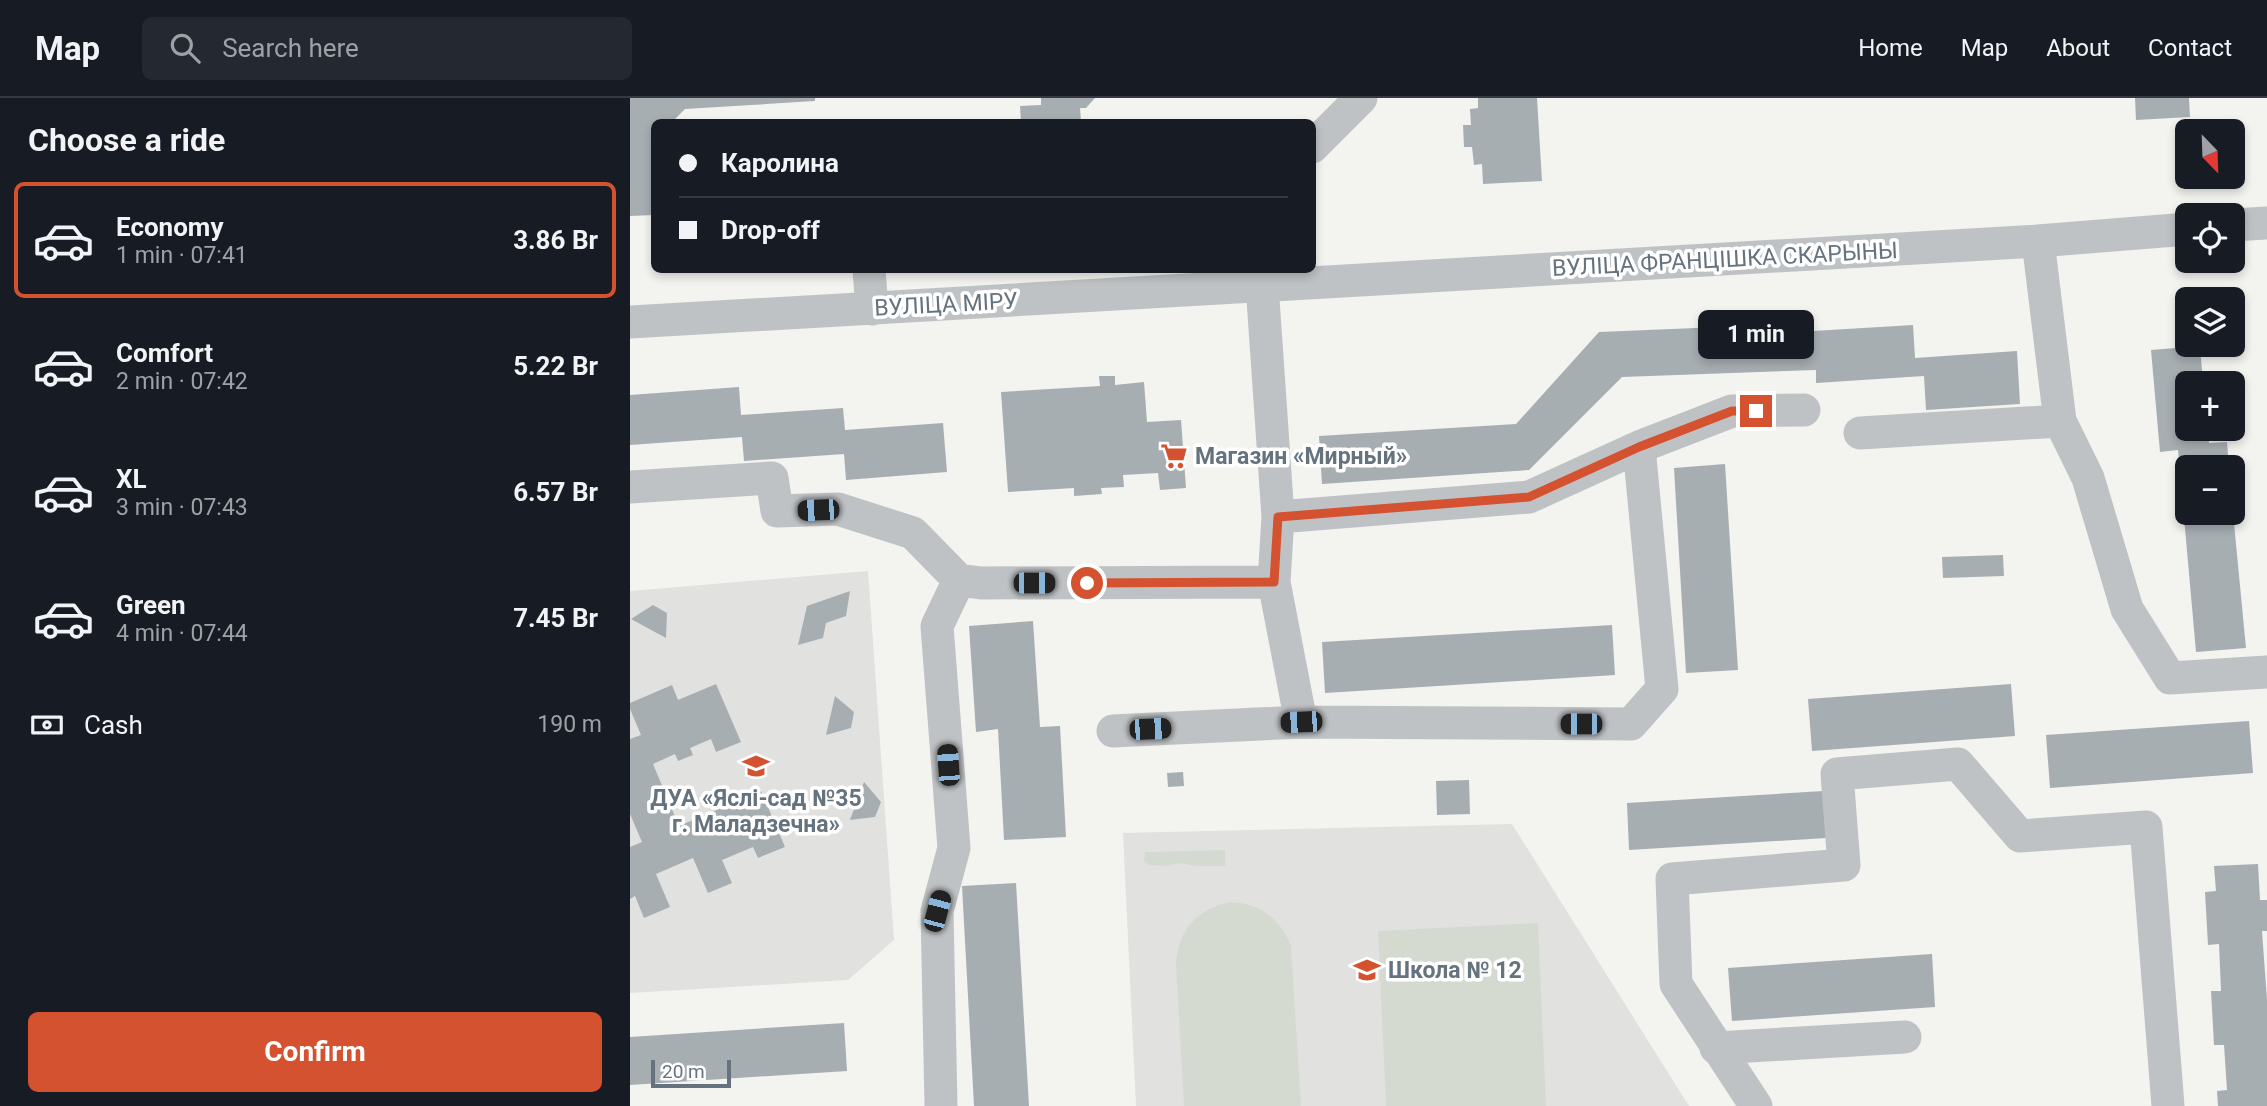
<!DOCTYPE html>
<html lang="en">
<head>
<meta charset="utf-8">
<style>
	:root { --surface:#171b24; --page:#242831; --text:#f1f3f6; --muted:#9ea1a6; --line:#363941; --accent:#d4522f }
	body { margin:0; font-family:Roboto,sans-serif; background:var(--page); color:var(--text); height:100vh; display:flex; flex-direction:column; font-size:26px; white-space:nowrap }
	* { box-sizing:border-box; margin:0 }
	p { font-size:23px; color:var(--muted) }
	.icon { flex:none; width:38px; height:38px; fill:none; stroke:currentColor; stroke-width:2; stroke-linecap:round; stroke-linejoin:round }
	.map { position:relative; flex:1; overflow:hidden }
	.panel { display:flex; flex-direction:column; background:var(--surface); width:630px }
	.panel>* { flex:none }
	.hud { position:absolute; left:21px; top:21px; width:665px; height:154px; border-radius:10px; box-shadow:0 4px 10px #0003; display:grid; align-content:center; height:154px; padding:0 28px; background:var(--surface) }
	.needle { width:46px; rotate:157deg }
	.controls { position:absolute; left:1545px; top:21px; display:grid; gap:14px }
	.controls a { display:grid; place-items:center; width:70px; height:70px; border-radius:10px; background:var(--surface); box-shadow:0 4px 10px #0003; font-size:35px }
	.scale { position:absolute; left:21px; bottom:18px; width:80px; box-sizing:border-box; padding-left:7px; border:4px solid #65737e; border-top:0; font-size:19px; line-height:24px; white-space:nowrap; color:#65737e; -webkit-text-stroke:5px #fff; paint-order:stroke }
	.end { position:absolute; width:32px; height:32px; margin:-16px; border:9px solid #d4522f; background:#fff; box-shadow:0 0 0 4px #fff }
	.from { border-radius:50% }
	.bubble { position:absolute; height:49px; border-radius:10px; background:var(--surface); box-shadow:0 4px 10px #0003; font-size:23px; font-weight:700; line-height:49px; text-align:center }
	.car { position:absolute; width:21px; height:42px; margin:-21px -10px; border-radius:9px; box-shadow:0 0 5px 2px #0007; background:linear-gradient(#222 24%,#8ab4d8 0 40%,#222 0 76%,#8ab4d8 0 86%,#222 0) }
	.hud b { display:flex; align-items:center; gap:24px; height:66px; font-size:26px }
	.hud b+b { border-top:2px solid var(--line) }
	.hud i { width:18px; height:18px; background:var(--text) }
	ul { padding:0; list-style:none }
	li { display:flex; align-items:center; gap:21px; height:116px; margin:0 14px 10px; padding:0 14px; border:4px solid transparent; border-radius:10px }
	li div { flex:1 }
	li b { display:block; font-size:26px }
	li em { font-style:normal; font-weight:700 }
	li.on { border-color:var(--accent) }
	li>.icon { width:63px; height:63px; stroke-width:1.5 }
	h2 { padding:0 28px; font-size:32px; line-height:84px }
	.pay { display:flex; align-items:center; gap:18px; height:77px; padding:0 28px; font-size:26px }
	.pay p { margin-inline-start:auto }
	.primary-button { display:flex; gap:14px; margin-top:auto; padding:14px 28px }
	.primary-button a { flex:1; height:80px; border-radius:10px; background:var(--accent); color:#fff; font-size:28px; font-weight:700; line-height:80px; text-align:center }
	header { display:flex; align-items:center; gap:42px; box-sizing:border-box; height:98px; padding:0 35px; background:var(--surface); border-bottom:2px solid var(--line) }
	header strong { font-size:33px }
	nav { display:flex; gap:38px; margin-inline-start:auto; font-size:24px }
	.search { width:490px; height:63px; background:var(--page); display:flex; align-items:center; gap:18px; box-sizing:border-box; padding:0 24px; border-radius:10px; color:var(--muted); font-size:26px }
	main { display:flex; flex:1; min-height:0 }
	.map>svg:first-child { display:block }
	.built { fill:#e1e2e0 }
	.green { fill:#d5dad1 }
	.building { fill:#a7aeb2 }
	.lines { fill:none; stroke-linecap:round; stroke-linejoin:round }
	.minor { stroke:#bfc2c5; stroke-width:33 }
	.route { stroke:#d4522f; stroke-width:9 }
	.labels { text-anchor:middle; stroke-width:7; stroke-linejoin:round; paint-order:stroke }
	.street-label { font-size:23px; fill:#65737e; stroke:#fff }
	.poi-label { font-size:23px; font-weight:bold; fill:#65737e; stroke:#fff; text-anchor:start }
</style>
</head>
<body>
<header>
<strong>Map</strong>
<div class="search"><svg class="icon" aria-label="search" viewBox="0 0 24 24"><circle cx="10" cy="10" r="6"/><path d="M15 15l6 6"/></svg>Search here</div>
<nav><a>Home</a><a>Map</a><a>About</a><a>Contact</a></nav>
</header>
<main>
<section class="panel">
<h2>Choose a ride</h2>
<ul>
<li class="on"><svg class="icon" aria-label="car" viewBox="0 0 24 24"><path d="M5 17H2v-5l4-1 3-4h7l3 4 3 1v5h-3M9 17h6M6 11h13"/><circle cx="7" cy="17" r="2"/><circle cx="17" cy="17" r="2"/></svg><div><b>Economy</b><p>1 min · 07:41</p></div><em>3.86 Br</em></li>
<li><svg class="icon" aria-label="car" viewBox="0 0 24 24"><path d="M5 17H2v-5l4-1 3-4h7l3 4 3 1v5h-3M9 17h6M6 11h13"/><circle cx="7" cy="17" r="2"/><circle cx="17" cy="17" r="2"/></svg><div><b>Comfort</b><p>2 min · 07:42</p></div><em>5.22 Br</em></li>
<li><svg class="icon" aria-label="car" viewBox="0 0 24 24"><path d="M5 17H2v-5l4-1 3-4h7l3 4 3 1v5h-3M9 17h6M6 11h13"/><circle cx="7" cy="17" r="2"/><circle cx="17" cy="17" r="2"/></svg><div><b>XL</b><p>3 min · 07:43</p></div><em>6.57 Br</em></li>
<li><svg class="icon" aria-label="car" viewBox="0 0 24 24"><path d="M5 17H2v-5l4-1 3-4h7l3 4 3 1v5h-3M9 17h6M6 11h13"/><circle cx="7" cy="17" r="2"/><circle cx="17" cy="17" r="2"/></svg><div><b>Green</b><p>4 min · 07:44</p></div><em>7.45 Br</em></li>
</ul>
<div class="pay"><svg class="icon" aria-label="cash" viewBox="0 0 24 24"><path d="M3 7h18v10H3z"/><circle cx="12" cy="12" r="2"/></svg>Cash<p>190 m</p></div>
<div class="primary-button"><a>Confirm</a></div>
</section>
<div class="map">
<svg width="1637" height="1008" viewBox="0 0 1637 1008">
	<rect width="100%" height="100%" fill="#f3f3f0"/>
	<path class="built" d="M238 473 264 842 218 882 0 895V493Z
		M882 726 1059 1008H506L493 735Z"/>
	<path class="green" d="M595 752V768H566L549 765 538 768 519 767 514 763 515 754Z
		M601 804C631 806 650 820 661 848L671 1008H554L546 867C547 833 567 810 601 804Z
		M908 825 916 1008H756L748 833Z"/>
	<path class="building" d="M0 0H185V3L55 11 42 24H24V117L0 118Z
		M411 0H465L456 10H450L451 24H391L390 8 411 7Z
		M848 0H907L912 83 853 86 852 66 844 67 842 49H834L833 27H841L840 11 848 10Z
		M1505 0H1559L1560 19 1506 22Z
		M1183 225V233L1283 227 1285 260 1387 253 1390 306 1296 312 1294 278 1186 285V272L992 279 899 372 692 386 689 338 886 326 969 234Z
		M1570 248 1573 285H1558V331H1578L1579 345 1597 344 1599 369H1558V415H1603L1616 550 1566 554 1548 352 1530 354 1521 252Z
		M469 278H485V287L514 284 517 324 551 322 556 390 530 392 528 375 493 377 494 389 471 390 472 396 444 398V390L378 394 371 294 470 288Z
		M109 289 111 317 213 310 215 332 313 325 317 374 216 382 214 356 114 363 112 339 0 347V297Z
		M1095 366 1108 572 1056 575 1044 370Z
		M1373 457 1374 478 1313 480 1312 459Z
		M220 493 216 518 196 525 193 540 168 547 177 508Z
		M23 507 37 515 36 540 1 521Z
		M403 523 410 629 430 628 436 739 374 742 368 631 346 634 339 528Z
		M982 527 985 577 695 595 692 544Z
		M86 586 111 644 86 654 81 641 60 650 63 657 48 663 45 656 23 666 49 728 131 693 155 749 128 760 123 749 92 762 102 785 78 795 63 760 26 776 40 809 14 820 5 798 0 801V749L12 744 0 716V641L11 637 0 611V605L42 587 48 602Z
		M1381 586 1385 638 1182 653 1178 601Z
		M205 598 224 614 221 630 196 637Z
		M1619 623 1623 675 1420 690 1416 637Z
		M553 674 554 688 538 689 537 675Z
		M839 682 840 716 807 717 806 683Z
		M234 684 251 704 245 719 220 722Z
		M1193 693 1196 740 999 752 997 705Z
		M1628 766 1630 802H1637V833H1632L1637 902V1008H1588L1587 993 1597 992 1594 947H1584L1581 893H1591L1589 846 1578 847 1575 794 1586 793 1584 768Z
		M386 785 399 1008H344L332 788Z
		M1302 856 1305 909 1102 923 1098 870Z
		M214 925 217 973 0 987V939Z"/>
	<g class="lines">
		<path class="minor" d="M682 49 731 0
			M1603 127 1637 125
			M1408 143 1430 323
			M239 172 242 211
			M631 172 648 419
			M0 224 1408 143 1558 131
			M1230 335 1430 323 1458 380 1497 511 1540 580 1637 574
			M0 389 142 380 147 413 208 411 283 435 329 482 351 485 644 484 671 624
			M644 484 648 419 899 399 1009 349 1102 313 1174 312
			M483 633 671 624 1001 626 1032 591 1009 349
			M1086 950 1275 939
			M311 1008 307 813 324 750 307 528 329 482
			M1126 1008 1046 886 1042 781 1214 767 1207 676 1328 666 1390 738 1516 729 1538 1008"/>
	</g>
	<g class="lines">
		<path class="route" d="M457 485 644 484 648 419 899 399 1009 349 1102 313H1126"/>
	</g>
	<defs>
		<symbol id="supermarket-bare" viewBox="-9 -9 18 18"><path d="M-6-5.5h2.5l.6 2H6L4.5 2H-2.5L-4.4-4H-6ZM-1.5 3.2a1.3 1.3 0 1 0 .1 0ZM3 3.2a1.3 1.3 0 1 0 .1 0Z" fill="#d4522f" stroke="#fff" stroke-width="2.5" paint-order="stroke"/></symbol>
		<symbol id="school-bare" viewBox="-9 -9 18 18"><path d="M0-5L7-2L0 1L-7-2ZM-4 1L0 2.5L4 1V4Q0 6-4 4Z" fill="#d4522f" stroke="#fff" stroke-width="2.5" paint-order="stroke"/></symbol>
	</defs>
	<g fill-rule="evenodd">
		<use href="#supermarket-bare" x="525" y="339" width="38" height="38"/>
		<use href="#school-bare" x="107" y="649" width="38" height="38"/>
		<use href="#school-bare" x="718" y="853" width="38" height="38"/>
	</g>
	<g class="labels">
		<g class="street-label">
			<text transform="translate(1095 161) rotate(-3)" y="8">ВУЛІЦА ФРАНЦІШКА СКАРЫНЫ</text>
			<text transform="translate(316 206) rotate(-3)" y="8">ВУЛІЦА МІРУ</text>
		</g>
		<g class="poi-label">
			<text x="565" y="366">Магазин «Мирный»</text>
			<text x="126" y="708" text-anchor="middle">ДУА «Яслі-сад №35<tspan x="126" dy="26">г. Маладзечна»</tspan></text>
			<text x="758" y="880">Школа № 12</text>
		</g>
	</g>
</svg>
<div class="controls">
<a><svg class="needle" viewBox="-14 -14 28 28"><path d="M0-13l5 13h-10z" fill="#e53935"/><path d="M0 13l5-13h-10z" fill="#9ea1a6"/></svg></a>
<a><svg class="icon" aria-label="locate" viewBox="0 0 24 24"><circle cx="12" cy="12" r="6"/><path d="M12 2v4M12 18v4M2 12h4M18 12h4"/></svg></a>
<a><svg class="icon" aria-label="layers" viewBox="0 0 24 24"><path d="M12 4l9 5-9 5-9-5zM3 14l9 5 9-5"/></svg></a>
<a>+</a>
<a>−</a>
</div>
<div class="scale">20 m</div>
<i class="end from" style="left:457px;top:485px"></i>
<i class="end" style="left:1126px;top:313px"></i>
<div class="bubble" style="left:1068px;top:212px;width:116px">1 min</div>
<i class="car" style="left:188px;top:412px;rotate:268deg"></i>
<i class="car" style="left:404px;top:485px;rotate:90deg"></i>
<i class="car" style="left:671px;top:624px;rotate:268deg"></i>
<i class="car" style="left:951px;top:626px;rotate:270deg"></i>
<i class="car" style="left:520px;top:631px;rotate:88deg"></i>
<i class="car" style="left:318px;top:667px;rotate:356deg"></i>
<i class="car" style="left:307px;top:813px;rotate:15deg"></i>
<div class="hud">
<b><i class="from"></i>Каролина</b>
<b><i></i>Drop-off</b>
</div>
</div>
</main>
</body>
</html>
